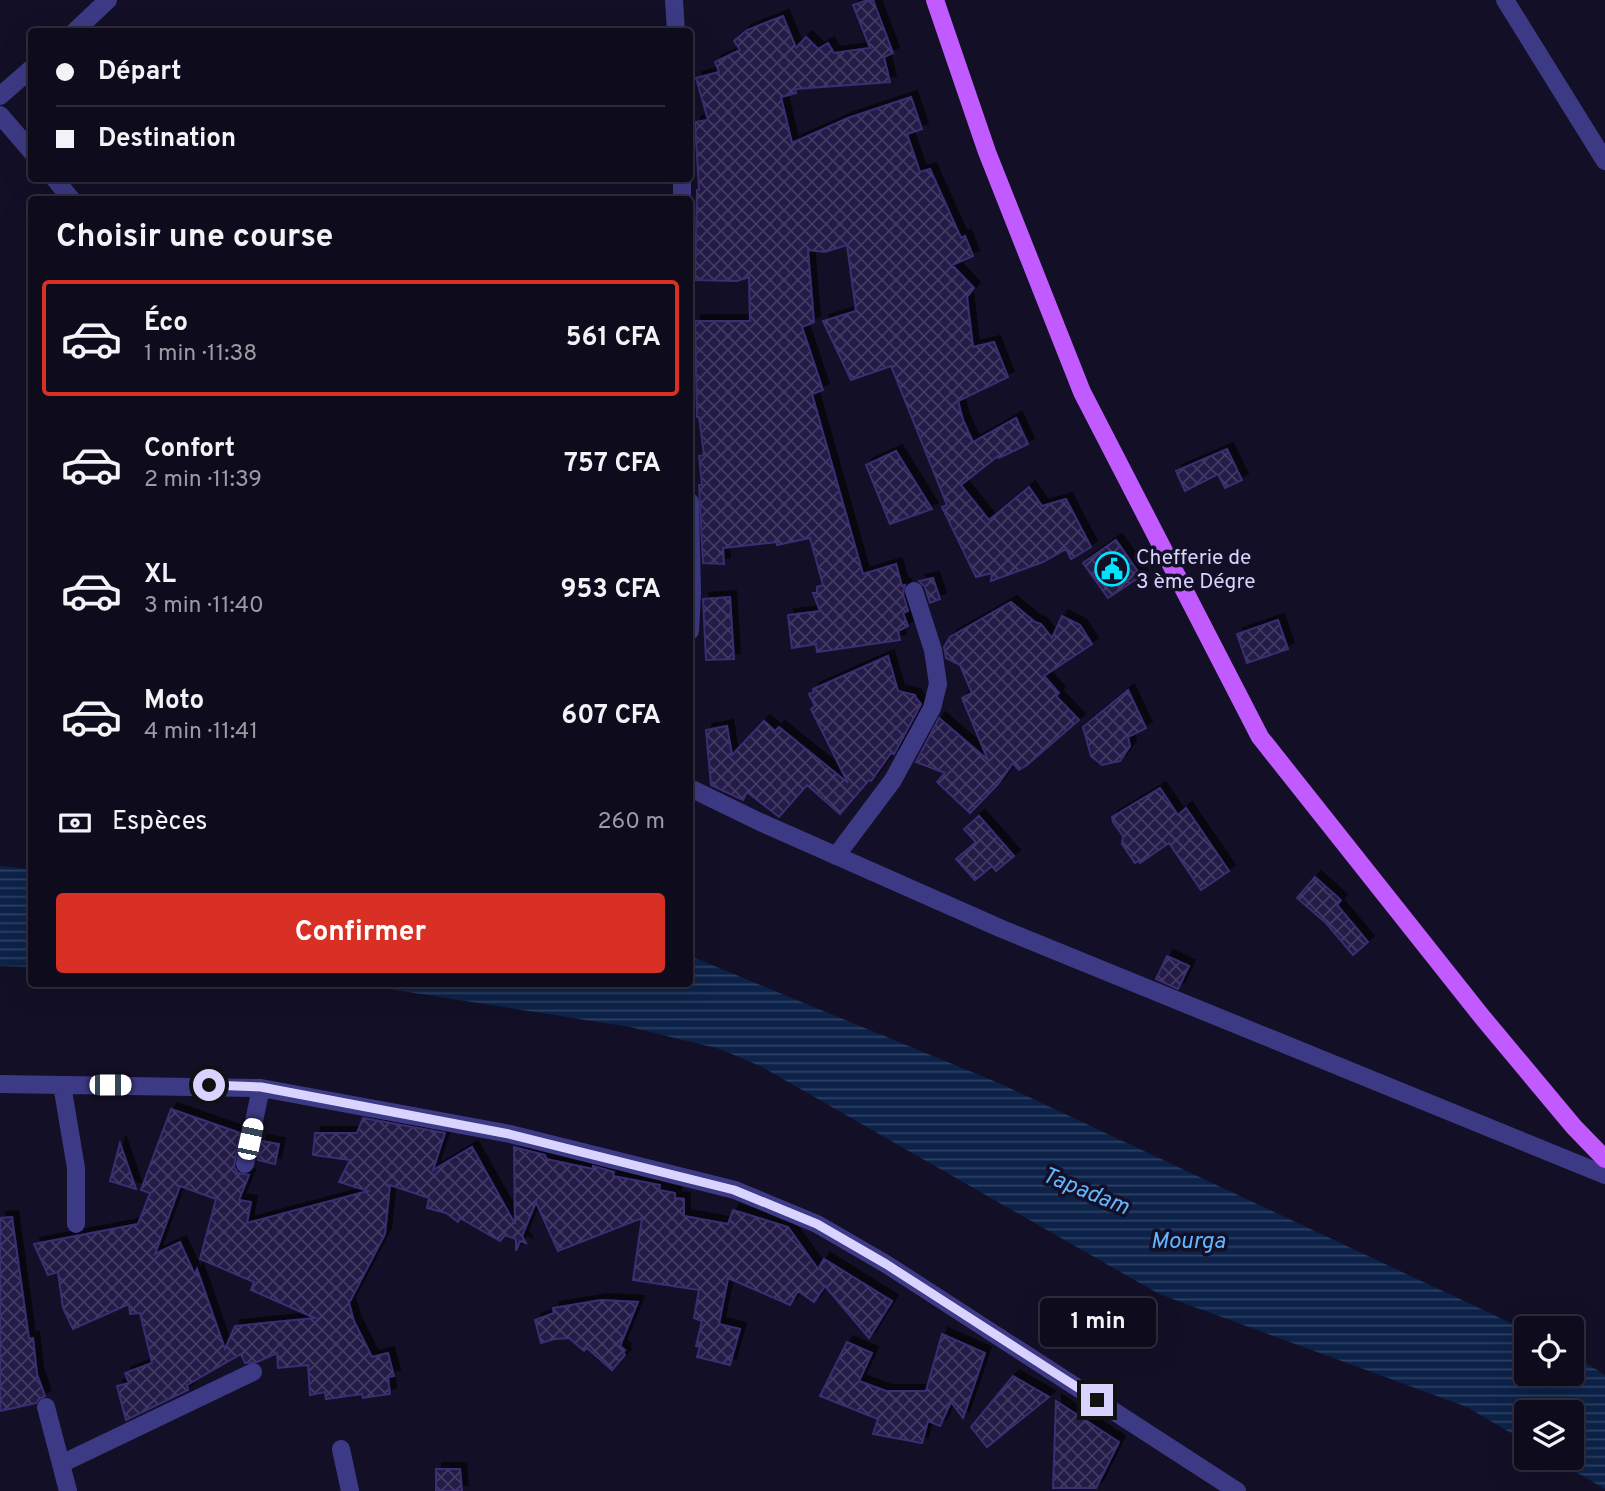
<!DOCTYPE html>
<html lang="fr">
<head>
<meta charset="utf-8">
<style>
	:root { --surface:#0e0b1c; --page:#171425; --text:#f1f3f6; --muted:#9b9ba3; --line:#2e2b3b; --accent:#d93025 }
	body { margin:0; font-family:Overpass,sans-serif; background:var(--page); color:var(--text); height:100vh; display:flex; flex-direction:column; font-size:26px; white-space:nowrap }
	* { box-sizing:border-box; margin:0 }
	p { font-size:23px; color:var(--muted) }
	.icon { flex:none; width:38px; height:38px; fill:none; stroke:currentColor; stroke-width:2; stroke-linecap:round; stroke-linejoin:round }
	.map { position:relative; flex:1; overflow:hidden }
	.side { position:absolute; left:28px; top:196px; width:665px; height:791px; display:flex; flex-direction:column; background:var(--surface); border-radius:7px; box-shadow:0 7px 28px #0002,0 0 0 2px var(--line) }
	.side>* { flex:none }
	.guide { position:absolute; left:28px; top:28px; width:665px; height:154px; border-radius:7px; box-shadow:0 7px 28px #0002,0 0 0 2px var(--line); display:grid; align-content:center; height:154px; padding:0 28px; background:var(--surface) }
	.tools { position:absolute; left:1514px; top:1316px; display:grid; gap:14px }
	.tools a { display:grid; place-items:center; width:70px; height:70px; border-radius:7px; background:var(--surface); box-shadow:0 7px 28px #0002,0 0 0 2px var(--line); font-size:35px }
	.end { position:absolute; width:32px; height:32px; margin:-16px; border:9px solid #d9d4ff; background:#111; box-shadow:0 0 0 4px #111 }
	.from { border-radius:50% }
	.bubble { position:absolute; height:49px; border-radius:7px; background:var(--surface); box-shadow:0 7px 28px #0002,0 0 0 2px var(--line); font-size:23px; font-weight:700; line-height:49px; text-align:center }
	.car { position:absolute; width:21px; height:42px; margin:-21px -10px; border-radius:9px; box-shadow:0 0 5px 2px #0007; background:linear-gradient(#fff 24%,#345 0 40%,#fff 0 76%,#345 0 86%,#fff 0) }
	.guide b { display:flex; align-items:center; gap:24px; height:66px; font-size:26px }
	.guide b+b { border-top:2px solid var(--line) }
	.guide i { width:18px; height:18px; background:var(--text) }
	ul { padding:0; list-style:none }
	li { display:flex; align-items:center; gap:21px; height:116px; margin:0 14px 10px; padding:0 14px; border:4px solid transparent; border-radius:7px }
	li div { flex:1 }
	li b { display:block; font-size:26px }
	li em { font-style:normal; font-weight:700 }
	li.on { border-color:var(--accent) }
	li>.icon { width:63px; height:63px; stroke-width:1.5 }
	h2 { padding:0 28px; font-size:32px; line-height:84px }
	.pay { display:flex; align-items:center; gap:18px; height:77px; padding:0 28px; font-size:26px }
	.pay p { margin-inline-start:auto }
	.primary-button { display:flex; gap:14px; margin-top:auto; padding:14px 28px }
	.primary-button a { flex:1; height:80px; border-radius:7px; background:var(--accent); color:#fff; font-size:28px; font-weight:700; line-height:80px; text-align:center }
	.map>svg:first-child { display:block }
	.water { fill:url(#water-rules) }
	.building { fill:url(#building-cross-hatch); stroke:#3b2d73; stroke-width:2; fill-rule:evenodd; filter:url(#shadow) }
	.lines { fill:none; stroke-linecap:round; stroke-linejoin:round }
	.street { stroke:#3d3a85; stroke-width:18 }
	.primary { stroke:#c25bff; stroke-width:18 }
	.route { stroke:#d9d4ff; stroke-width:9 }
	.labels { text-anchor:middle; stroke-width:7; stroke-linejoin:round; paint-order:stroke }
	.poi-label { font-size:21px; fill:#d9d4ff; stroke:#130f26; text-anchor:start }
	.water-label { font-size:23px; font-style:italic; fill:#62b6ff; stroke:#130f26 }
</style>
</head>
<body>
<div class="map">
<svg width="1605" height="1491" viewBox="0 0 1605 1491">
	<defs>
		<pattern id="water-rules" width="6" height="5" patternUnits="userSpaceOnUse" patternTransform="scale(1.75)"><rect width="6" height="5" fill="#0c2248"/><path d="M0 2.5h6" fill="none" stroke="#2f4163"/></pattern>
		<pattern id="building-cross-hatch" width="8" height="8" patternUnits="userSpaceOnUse" patternTransform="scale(1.75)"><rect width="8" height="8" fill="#241b47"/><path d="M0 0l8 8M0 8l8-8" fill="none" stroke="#433b63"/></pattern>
		<filter id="shadow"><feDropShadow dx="6" dy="-6" stdDeviation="0" flood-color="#0009"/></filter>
	</defs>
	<rect width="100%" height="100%" fill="#130f26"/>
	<path class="water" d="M0 866 31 869V967L0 966Z
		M690 956 1001 1084 1526 1330V1374H1572V1354L1605 1375V1489L1552 1458H1572V1412H1526V1442L1467 1407 1159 1294 762 1067 720 1049 630 1027 357 984H690Z"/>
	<path class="building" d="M868 0H873L893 53 884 57 890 82 795 89 796 93 781 97 792 143 848 118 911 97 922 129 907 134 920 172 930 169 961 238 965 236 973 256 952 265 974 288 967 297 973 347 994 342 1008 377 958 401 963 420 973 442 1016 418 1028 444 999 458 998 456 961 485 989 520 1029 487 1042 506 1066 499 1091 547 1071 559 1066 549 1043 562 991 581 992 573 976 577 942 507 947 505 891 366 851 380 823 321 856 311 847 245 825 252 808 250 814 322 802 327 823 390 812 394 863 574 896 564 902 586 905 585 903 594 908 611 903 613 908 626 898 631 900 640 817 652 816 644 792 648 788 615 820 611 813 593H817V587L823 585 810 538 777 545V542L723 548 724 564 703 563 699 485H702L699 456 704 455 699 417H697L695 321H750L749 277 737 281 695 280 697 190H699L695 122 708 120 696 78 719 72 715 62 740 50 734 41 747 30 783 16 796 48 806 37 818 49 828 43 834 53 870 48 853 5Z
		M1227 449 1242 480 1225 488 1218 474 1185 491 1176 471Z
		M896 451 932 509 890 524 866 465Z
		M1116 540 1141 576 1108 598 1083 563Z
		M933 578 940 599 930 603 925 587 919 581Z
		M730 597 734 659 706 660 703 599Z
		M1011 602 1035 622 1041 624 1052 638 1062 616 1080 625 1092 644 1044 676 1059 693 1056 696 1079 720 1027 765 1019 770 1013 763 998 784 970 813 937 782 945 773 916 762 939 718 988 760 962 698 972 693 960 665 946 658 944 647 950 637Z
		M1278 620 1288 649 1247 663 1237 634Z
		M888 656 898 691 915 695 917 701V699L921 704 894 754 891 753 871 781 869 780 840 814 807 785 779 817 747 792 743 800 711 785 706 730 727 726 732 755 764 721 775 731 779 727 848 783 811 709 815 706 809 694 814 692 813 689Z
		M1128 690 1146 728 1128 737 1130 746 1120 761 1102 765 1091 756 1083 727Z
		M1160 788 1178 815 1186 808 1229 871 1201 890 1169 843 1140 863 1138 861 1135 863 1122 844 1123 836 1113 822 1112 817Z
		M979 816 1014 856 996 871 992 866 975 880 956 859 976 842 964 829Z
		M1315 877 1341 900 1337 905 1368 942 1353 955 1326 923 1297 898Z
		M1167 956 1189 966 1178 989 1156 979Z
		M171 1109 240 1133 234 1167 238 1173 249 1175 239 1200 251 1202 247 1223 368 1191 339 1182 350 1160 313 1155 315 1133H357L363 1118 445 1133 433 1170 472 1147 515 1224 514 1147 545 1155 546 1159 593 1169V1166L614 1172 613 1176 660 1185 659 1190 675 1193V1198L684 1199V1216L728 1224 733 1210 788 1227 818 1269 824 1259 892 1301 869 1338 825 1286 814 1302 798 1291 790 1305 728 1278 719 1324 740 1329 730 1365 697 1357 700 1347 696 1346 702 1321 694 1318 699 1290 633 1280 642 1218 558 1251 536 1202 522 1236 526 1243 520 1241 516 1251V1239L505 1235 500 1241 460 1218 458 1222 446 1213 427 1208 429 1198 390 1185 385 1234 349 1303 354 1321 372 1357 388 1353 394 1376 388 1377 390 1394 363 1398 362 1394 326 1399 325 1392 310 1395 308 1365 278 1368 277 1353 257 1362 245 1363 241 1354 187 1385 188 1390 126 1420 117 1386 129 1383 125 1373 152 1363 140 1313 130 1314 129 1304 73 1329 63 1308 58 1272 48 1275 34 1244 138 1224 150 1193 141 1190ZM180 1186 216 1199 200 1259 254 1282 251 1290 315 1318 235 1326 225 1349 197 1269 195 1275 180 1242 155 1254Z
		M261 1141 279 1144 275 1164 258 1160Z
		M120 1143 136 1189 110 1181Z
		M12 1217 29 1339 33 1338 37 1374 45 1396 39 1399 36 1403 0 1411V1218Z
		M601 1300 638 1302 620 1346 625 1350 623 1352 625 1355 612 1370 587 1348 584 1351 569 1338 554 1339 541 1343 535 1320 554 1313 553 1308Z
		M942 1334 985 1353 963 1418 951 1402 940 1426 928 1421 922 1443 873 1434 878 1419 820 1396 847 1342 872 1353 859 1381 886 1391H926Z
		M1013 1376 1049 1397 987 1447 971 1427Z
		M1056 1401 1119 1442 1096 1488H1053Z
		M436 1469H460L462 1491H436Z"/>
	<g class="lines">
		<path class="street" d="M674 0 676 32
			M1505 0 1605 161
			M74 32 108 0
			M0 96 32 68
			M0 115 32 152
			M54 178 72 200
			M682 178V200
			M690 502 692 593 690 631
			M690 788 760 822 1002 929 1605 1175
			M836 856 893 780 932 708 938 684 933 650 914 591
			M0 1084 261 1088 510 1134 735 1190 817 1224 886 1264 1237 1491
			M62 1085 76 1168V1224
			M245 1164 261 1088
			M46 1407 61 1464
			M341 1449 350 1491
			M68 1491 61 1464 253 1372"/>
		<path class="primary" d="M935 0 987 152 1082 392 1260 737 1483 1018 1574 1127 1605 1159"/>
	</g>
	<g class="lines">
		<path class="route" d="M209 1085 261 1087 509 1134 734 1190 817 1224 886 1264 1097 1400"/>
	</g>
	<defs>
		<symbol id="civic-ring" viewBox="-11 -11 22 22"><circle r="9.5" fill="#130f26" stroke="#00e5ff" stroke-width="1.5"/><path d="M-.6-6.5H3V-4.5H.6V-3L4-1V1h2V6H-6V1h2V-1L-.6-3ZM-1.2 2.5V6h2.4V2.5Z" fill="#00e5ff"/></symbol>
	</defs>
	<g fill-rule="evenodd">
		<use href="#civic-ring" x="1093" y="550" width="38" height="38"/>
	</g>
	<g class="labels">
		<g class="poi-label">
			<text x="1136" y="564">Chefferie de<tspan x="1136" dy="24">3 ème Dégre</tspan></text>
		</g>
		<g class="water-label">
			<text transform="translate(1086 1190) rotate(22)" y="8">Tapadam</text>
			<text x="1188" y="1248">Mourga</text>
		</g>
	</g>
</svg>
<div class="tools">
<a><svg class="icon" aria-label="locate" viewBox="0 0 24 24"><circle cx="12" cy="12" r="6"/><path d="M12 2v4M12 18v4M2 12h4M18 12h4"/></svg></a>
<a><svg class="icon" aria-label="layers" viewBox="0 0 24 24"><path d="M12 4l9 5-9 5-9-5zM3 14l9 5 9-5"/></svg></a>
</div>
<i class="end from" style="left:209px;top:1085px"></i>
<i class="end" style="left:1097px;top:1400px"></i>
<div class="bubble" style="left:1040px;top:1298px;width:116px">1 min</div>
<i class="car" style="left:110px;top:1085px;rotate:90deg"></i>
<i class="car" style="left:250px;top:1139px;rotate:12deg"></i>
<div class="guide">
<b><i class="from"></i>Départ</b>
<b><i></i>Destination</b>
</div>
<section class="side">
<h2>Choisir une course</h2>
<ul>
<li class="on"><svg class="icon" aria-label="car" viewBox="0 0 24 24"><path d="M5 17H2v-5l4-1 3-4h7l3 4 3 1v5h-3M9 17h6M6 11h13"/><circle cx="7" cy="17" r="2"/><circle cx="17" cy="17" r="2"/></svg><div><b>Éco</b><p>1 min · 11:38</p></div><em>561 CFA</em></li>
<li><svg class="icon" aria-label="car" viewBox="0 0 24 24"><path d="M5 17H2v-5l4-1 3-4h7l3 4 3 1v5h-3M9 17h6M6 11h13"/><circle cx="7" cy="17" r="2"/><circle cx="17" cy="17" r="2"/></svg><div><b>Confort</b><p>2 min · 11:39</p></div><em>757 CFA</em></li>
<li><svg class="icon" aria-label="car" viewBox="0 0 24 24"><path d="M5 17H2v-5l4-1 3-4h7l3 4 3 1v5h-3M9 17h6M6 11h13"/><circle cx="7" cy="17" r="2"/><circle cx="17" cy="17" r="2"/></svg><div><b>XL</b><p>3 min · 11:40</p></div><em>953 CFA</em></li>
<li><svg class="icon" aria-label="car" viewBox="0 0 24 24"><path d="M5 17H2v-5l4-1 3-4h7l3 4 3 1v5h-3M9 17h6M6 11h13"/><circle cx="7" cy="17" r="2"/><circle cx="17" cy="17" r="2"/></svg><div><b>Moto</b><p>4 min · 11:41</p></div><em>607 CFA</em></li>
</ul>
<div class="pay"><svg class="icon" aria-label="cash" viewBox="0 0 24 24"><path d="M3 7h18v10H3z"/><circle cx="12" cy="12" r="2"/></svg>Espèces<p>260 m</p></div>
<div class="primary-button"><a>Confirmer</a></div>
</section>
</div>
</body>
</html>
